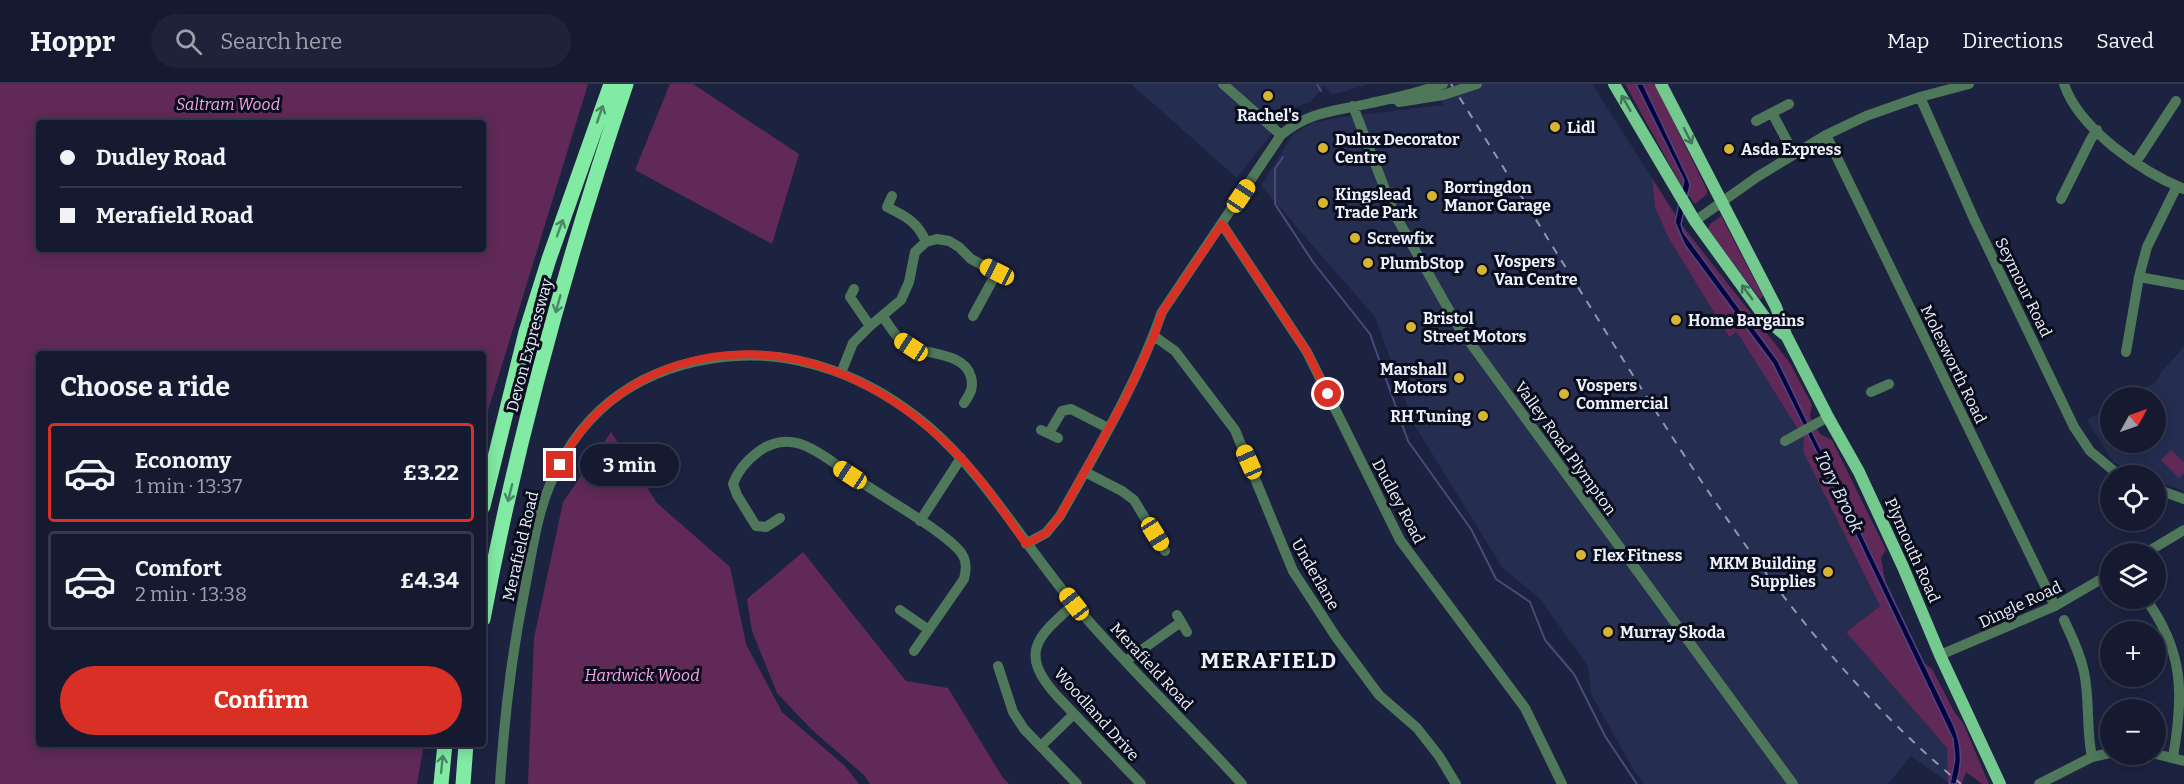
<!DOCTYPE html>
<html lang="en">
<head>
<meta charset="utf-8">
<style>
	:root { --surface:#151a31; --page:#1e2339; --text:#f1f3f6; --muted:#9da1ab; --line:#34384d; --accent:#d93025 }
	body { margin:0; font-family:Bitter,serif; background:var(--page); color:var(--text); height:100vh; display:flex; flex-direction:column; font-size:22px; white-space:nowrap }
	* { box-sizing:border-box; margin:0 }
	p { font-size:20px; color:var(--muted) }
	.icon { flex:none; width:33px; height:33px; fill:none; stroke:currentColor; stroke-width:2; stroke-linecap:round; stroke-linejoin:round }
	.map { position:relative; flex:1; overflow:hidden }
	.sheet { position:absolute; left:36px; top:267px; width:450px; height:396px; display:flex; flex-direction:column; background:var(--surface); border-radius:6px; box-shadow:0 3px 15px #0003,0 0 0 2px var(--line) }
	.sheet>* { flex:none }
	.hud { position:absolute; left:36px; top:36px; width:450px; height:132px; border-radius:6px; box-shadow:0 3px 15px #0003,0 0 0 2px var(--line); display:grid; align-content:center; height:132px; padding:0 24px; background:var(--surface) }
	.needle { width:39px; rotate:50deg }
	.fabs { position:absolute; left:2100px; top:303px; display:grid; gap:12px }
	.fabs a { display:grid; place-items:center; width:66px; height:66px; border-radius:50%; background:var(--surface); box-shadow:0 3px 15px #0003,0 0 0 2px var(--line); font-size:30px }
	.end { position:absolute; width:27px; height:27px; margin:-14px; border:8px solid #d93025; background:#fff; box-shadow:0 0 0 3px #fff }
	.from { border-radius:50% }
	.bubble { position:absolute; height:42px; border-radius:21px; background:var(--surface); box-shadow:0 3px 15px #0003,0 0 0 2px var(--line); font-size:20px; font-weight:700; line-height:42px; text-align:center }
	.car { position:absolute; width:18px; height:36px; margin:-18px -9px; border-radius:8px; box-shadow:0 0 4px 2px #0007; background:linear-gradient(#f5c518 24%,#345 0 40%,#f5c518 0 76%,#345 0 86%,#f5c518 0) }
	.hud b { display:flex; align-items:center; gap:21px; height:57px; font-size:22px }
	.hud b+b { border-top:2px solid var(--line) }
	.hud i { width:15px; height:15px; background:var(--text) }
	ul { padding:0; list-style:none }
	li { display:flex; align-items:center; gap:18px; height:99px; margin:0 12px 9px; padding:0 12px; border:3px solid var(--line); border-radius:6px }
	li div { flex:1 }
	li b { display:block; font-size:22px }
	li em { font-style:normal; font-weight:700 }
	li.active { border-color:var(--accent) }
	li>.icon { width:54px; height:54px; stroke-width:1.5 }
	h2 { padding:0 24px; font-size:27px; line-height:72px }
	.primary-button { display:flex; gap:12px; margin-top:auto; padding:12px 24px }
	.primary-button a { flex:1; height:69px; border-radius:36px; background:var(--accent); color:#fff; font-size:24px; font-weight:700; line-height:69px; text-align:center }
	header { display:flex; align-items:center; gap:36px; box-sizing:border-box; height:84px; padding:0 30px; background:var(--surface); border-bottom:2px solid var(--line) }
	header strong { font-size:28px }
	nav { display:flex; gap:33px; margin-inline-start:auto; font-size:21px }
	.search { width:420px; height:54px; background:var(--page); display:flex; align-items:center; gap:15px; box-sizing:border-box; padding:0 21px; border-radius:33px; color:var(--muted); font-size:22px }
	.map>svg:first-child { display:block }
	.built { fill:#252d51 }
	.green { fill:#602958; fill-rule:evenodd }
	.water { fill:#080242; stroke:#4c497a; stroke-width:1.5 }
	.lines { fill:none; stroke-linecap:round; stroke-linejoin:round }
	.stream { stroke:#4c497a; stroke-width:2 }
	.minor { stroke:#4f775a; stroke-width:10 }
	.major { stroke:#74c98e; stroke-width:12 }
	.highway { stroke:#81eaa3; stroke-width:15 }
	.rail { stroke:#9196ab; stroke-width:2; stroke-dasharray:8 8; stroke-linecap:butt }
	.minor-bridge { stroke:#4f775a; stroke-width:10 }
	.oneway { stroke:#44745a }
	.oneway2 { stroke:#4b8766 }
	.route { stroke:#d93025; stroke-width:8 }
	.poi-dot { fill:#d7b434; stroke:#0a0d1b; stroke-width:2 }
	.labels { text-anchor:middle; stroke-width:6; stroke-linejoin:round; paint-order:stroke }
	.park-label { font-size:16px; font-style:italic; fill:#f9a3eb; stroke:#0a0d1b }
	.poi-label { font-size:16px; font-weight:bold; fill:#ecf0fd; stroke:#0a0d1b; text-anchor:start }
	.street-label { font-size:16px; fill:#ecf0fd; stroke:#0a0d1b }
	.water-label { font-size:18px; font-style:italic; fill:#dbe2fa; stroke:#0a0d1b }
	.district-label { font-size:22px; font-weight:bold; letter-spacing:1.5px; fill:#ecf0fd; stroke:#0a0d1b }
</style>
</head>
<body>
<header>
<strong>Hoppr</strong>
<div class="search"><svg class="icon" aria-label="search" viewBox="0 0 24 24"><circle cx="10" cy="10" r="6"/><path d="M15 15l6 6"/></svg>Search here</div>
<nav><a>Map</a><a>Directions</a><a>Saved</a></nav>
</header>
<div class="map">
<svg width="2184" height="700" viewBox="0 0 2184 700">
	<rect width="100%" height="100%" fill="#1c2341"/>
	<path class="built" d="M1131 0H1369L1332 11 1325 2 1310 18 1291 25 1237 94Z
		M1431 0H1592L1652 94 1655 123 1668 153 1728 252 1737 248 1804 355 1803 367 1880 522 1846 548 1947 664 1949 699 1911 672 1888 700H1644L1633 685 1591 610 1588 582 1540 515 1502 483 1415 342 1375 233 1261 102 1293 50 1312 39 1342 33 1443 21Z
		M2184 263V407L2156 397V392L2136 391 2113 378 2087 336 2110 323V358H2156V314L2128 313 2156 298 2162 287Z"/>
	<path class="green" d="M0 0H588L483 343V270H39V660H424L417 700H0ZM39 39H483V165H39Z
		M670 0H693L799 70 772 160 635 86Z
		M1625 0H1655L1707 106V110L1695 120 1682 103Z
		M1652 94 1681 140 1790 279 1812 321 1810 333 1820 350 1832 356 1886 466 1881 474 1885 496 1924 579 1932 585 1955 629 1963 639 1989 700H1982L1966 688 1962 700H1948L1947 664 1846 548 1880 522 1803 367 1804 355 1737 248 1729 253 1668 153 1655 123Z
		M1721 132 1763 212 1760 215 1708 145 1710 140Z
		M611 348 657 419 730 483 746 560 782 628 845 682 859 700H528L534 554 563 418Z
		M2171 366 2184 378V389L2179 394 2161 376Z
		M803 468 906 597 948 604 1003 694 1009 700H870L865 692 811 645 777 609 752 547 747 515Z"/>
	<path class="water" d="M1636 0H1643L1688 95 1690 101 1681 140 1683 148 1778 277 1953 640C1962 660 1963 679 1956 700H1950L1955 675 1953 655 1820 375 1773 280 1685 161 1675 138 1684 96Z"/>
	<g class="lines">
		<path class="stream" d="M1317 0 1321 7
			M1283 73 1275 85V120L1313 178 1370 250 1408 357 1471 445 1496 495 1530 518 1545 556 1574 590 1605 652 1637 700"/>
		<path class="minor" d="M1223 0 1281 51
			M2064 0C2079 45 2142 88 2184 105
			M1920 13 1974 135 2074 343 2090 367 2120 392
			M1399 18 1443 11
			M1353 22 1394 129 1458 242 1793 700
			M1772 29 1794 70
			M1756 37 1789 20
			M1826 51 2055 522
			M2136 78 2176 17
			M892 112 887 123C905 132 918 138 926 158
			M2061 115 2091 55 2097 46
			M1695 137 1757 93 1826 51 1866 32 1920 13 1969 0
			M1222 140 1307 268 1400 456 1525 624 1562 700
			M2139 193 2184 201
			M854 205 850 213 870 242
			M973 232 997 188
			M883 233C891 244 898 257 911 263 930 271 965 269 971 293 974 304 970 310 964 319
			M1154 252 1175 267 1235 346 1293 487 1336 553 1379 611 1417 644 1439 672 1456 700
			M2126 268 2139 193 2147 163 2177 102
			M841 289 853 259 870 242 901 216 909 198 915 168 926 158 937 155 949 157 959 163 971 175 1009 195
			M1871 308 1889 300
			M1041 346 1058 354
			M1049 349 1062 327 1071 325 1108 344
			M1785 357 1828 333
			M1085 388 1122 407 1134 416 1165 467
			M2156 405 2184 415
			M780 434 766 443 756 442 737 411 733 400C738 386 746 377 758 368 787 346 812 363 837 381 851 392 867 402 883 412 906 427 939 446 958 465 967 474 967 484 964 495L914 567
			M920 437 961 374
			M1026 460 1046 449 1060 432C1097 366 1137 300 1162 228L1281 51C1309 27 1337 27 1371 19 1395 14 1420 8 1443 0
			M2144 470 2184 446
			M2145 514C2184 567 2184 610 2173 673
			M1074 520C1037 553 1018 569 1057 612L1141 700
			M900 526 929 546
			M1177 531 1187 548
			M2064 536C2072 553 2080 570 2084 588 2090 616 2086 645 2092 673
			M1940 571 2055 522 2110 490
			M1126 577 1181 538
			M998 582 1013 628 1024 645 1077 700
			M1041 662 1074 630
			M2156 670 2184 677
			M500 700C504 635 512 568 525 504 532 468 537 429 552 396 584 321 645 282 723 273 798 264 871 294 928 342 986 392 1024 461 1073 519 1126 582 1187 639 1242 700
			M2039 700 2092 673 2110 669"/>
		<path class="major" d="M1614 0 1695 137 1766 235 1785 251
			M1661 0 1776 223 1786 251 1828 333 1859 388 1903 483 1940 571 2000 700"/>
		<path class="highway" d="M483 422 526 248 549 175 611 0
			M483 535C517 354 567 175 626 0
			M441 700 445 660
			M463 700 466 660"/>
		<path class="rail" d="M1451 0C1509 92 1566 184 1624 277 1720 430 1820 583 1961 700"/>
		<path class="minor-bridge" d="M1443 11 1477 0"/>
	</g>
	<defs><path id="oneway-shaft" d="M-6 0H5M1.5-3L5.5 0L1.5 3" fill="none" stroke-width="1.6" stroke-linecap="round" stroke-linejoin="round" transform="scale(1.5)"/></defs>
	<g class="oneway">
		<use href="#oneway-shaft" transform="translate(1626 19) rotate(-120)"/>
		<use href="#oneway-shaft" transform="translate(1688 52) rotate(63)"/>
		<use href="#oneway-shaft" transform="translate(1747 208) rotate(-126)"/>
	</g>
	<g class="oneway2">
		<use href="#oneway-shaft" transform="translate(600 30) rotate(-71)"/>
		<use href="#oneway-shaft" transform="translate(560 144) rotate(-70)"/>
		<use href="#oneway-shaft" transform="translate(558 220) rotate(106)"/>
		<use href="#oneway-shaft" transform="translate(510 409) rotate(104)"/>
		<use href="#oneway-shaft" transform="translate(442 680) rotate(-84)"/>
	</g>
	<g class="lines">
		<path class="route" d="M560 381C584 332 626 298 678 281 784 248 886 296 960 373 985 399 1005 430 1026 460L1046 449 1060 432 1125 315 1154 252 1162 228 1222 140 1307 268 1328 310"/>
	</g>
	<g class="poi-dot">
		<circle cx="1268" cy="12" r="6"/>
		<circle cx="1555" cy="43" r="6"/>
		<circle cx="1323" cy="64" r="6"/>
		<circle cx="1729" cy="65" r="6"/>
		<circle cx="1432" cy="112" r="6"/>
		<circle cx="1323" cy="119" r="6"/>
		<circle cx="1355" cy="154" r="6"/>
		<circle cx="1368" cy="179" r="6"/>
		<circle cx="1482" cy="186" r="6"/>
		<circle cx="1676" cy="236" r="6"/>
		<circle cx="1411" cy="243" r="6"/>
		<circle cx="1459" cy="294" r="6"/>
		<circle cx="1564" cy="310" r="6"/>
		<circle cx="1483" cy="332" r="6"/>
		<circle cx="1581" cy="471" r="6"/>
		<circle cx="1828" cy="488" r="6"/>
		<circle cx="1608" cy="548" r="6"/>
	</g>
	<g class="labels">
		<g class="park-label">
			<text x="228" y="26">Saltram Wood</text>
			<text x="642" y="597">Hardwick Wood</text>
		</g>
		<g class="poi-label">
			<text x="1268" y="37" text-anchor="middle">Rachel's</text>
			<text x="1567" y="49">Lidl</text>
			<text x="1335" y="61">Dulux Decorator<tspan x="1335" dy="18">Centre</tspan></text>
			<text x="1741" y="71">Asda Express</text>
			<text x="1444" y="109">Borringdon<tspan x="1444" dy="18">Manor Garage</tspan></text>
			<text x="1335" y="116">Kingslead<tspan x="1335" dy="18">Trade Park</tspan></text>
			<text x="1367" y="160">Screwfix</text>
			<text x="1494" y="183">Vospers<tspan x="1494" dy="18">Van Centre</tspan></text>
			<text x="1380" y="185">PlumbStop</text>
			<text x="1423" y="240">Bristol<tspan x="1423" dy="18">Street Motors</tspan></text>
			<text x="1688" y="242">Home Bargains</text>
			<text x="1447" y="291" text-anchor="end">Marshall<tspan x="1447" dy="18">Motors</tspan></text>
			<text x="1576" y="307">Vospers<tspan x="1576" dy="18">Commercial</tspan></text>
			<text x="1471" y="338" text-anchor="end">RH Tuning</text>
			<text x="1593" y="477">Flex Fitness</text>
			<text x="1816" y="485" text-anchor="end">MKM Building<tspan x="1816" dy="18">Supplies</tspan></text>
			<text x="1620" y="554">Murray Skoda</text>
		</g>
		<g class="street-label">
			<text transform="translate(2024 203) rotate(64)" y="6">Seymour Road</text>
			<text transform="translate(529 261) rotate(-75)" y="6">Devon Expressway</text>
			<text transform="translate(1954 280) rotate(64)" y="6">Molesworth Road</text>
			<text transform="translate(1566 364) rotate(54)" y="6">Valley Road Plympton</text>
			<text transform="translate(1399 417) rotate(62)" y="6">Dudley Road</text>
			<text transform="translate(520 462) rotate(-77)" y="6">Merafield Road</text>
			<text transform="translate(1913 466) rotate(66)" y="6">Plymouth Road</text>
			<text transform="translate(1316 490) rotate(60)" y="6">Underlane</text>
			<text transform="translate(2020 520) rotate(-25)" y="6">Dingle Road</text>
			<text transform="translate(1152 582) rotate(47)" y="6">Merafield Road</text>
			<text transform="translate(1097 630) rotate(48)" y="6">Woodland Drive</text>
		</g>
		<g class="water-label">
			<text transform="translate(1839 408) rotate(64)" y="6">Tory Brook</text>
		</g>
		<g class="district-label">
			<text x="1269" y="584">MERAFIELD</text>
		</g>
	</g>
</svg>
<div class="fabs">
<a><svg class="needle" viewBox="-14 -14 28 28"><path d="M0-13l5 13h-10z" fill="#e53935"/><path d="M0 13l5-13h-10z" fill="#9da1ab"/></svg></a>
<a><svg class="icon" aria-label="locate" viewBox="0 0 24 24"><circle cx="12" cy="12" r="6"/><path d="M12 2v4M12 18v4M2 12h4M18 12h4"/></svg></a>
<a><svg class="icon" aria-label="layers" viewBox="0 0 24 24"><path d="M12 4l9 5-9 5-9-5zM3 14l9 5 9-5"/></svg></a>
<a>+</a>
<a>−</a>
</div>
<i class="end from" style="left:1328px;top:310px"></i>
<i class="end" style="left:560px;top:381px"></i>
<div class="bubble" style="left:580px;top:360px;width:99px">3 min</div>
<i class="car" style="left:1241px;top:112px;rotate:34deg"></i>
<i class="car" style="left:997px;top:188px;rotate:297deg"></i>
<i class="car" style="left:911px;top:263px;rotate:303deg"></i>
<i class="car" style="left:1249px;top:378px;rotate:336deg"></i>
<i class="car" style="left:850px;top:391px;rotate:303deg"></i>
<i class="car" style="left:1155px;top:450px;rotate:148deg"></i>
<i class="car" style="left:1074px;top:520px;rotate:322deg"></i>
<div class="hud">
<b><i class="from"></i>Dudley Road</b>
<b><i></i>Merafield Road</b>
</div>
<section class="sheet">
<h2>Choose a ride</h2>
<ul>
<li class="active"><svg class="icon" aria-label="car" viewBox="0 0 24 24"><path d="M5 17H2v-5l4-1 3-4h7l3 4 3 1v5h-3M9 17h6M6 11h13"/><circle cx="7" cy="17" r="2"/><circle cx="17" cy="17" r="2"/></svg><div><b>Economy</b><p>1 min · 13:37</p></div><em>£3.22</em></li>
<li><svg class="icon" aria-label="car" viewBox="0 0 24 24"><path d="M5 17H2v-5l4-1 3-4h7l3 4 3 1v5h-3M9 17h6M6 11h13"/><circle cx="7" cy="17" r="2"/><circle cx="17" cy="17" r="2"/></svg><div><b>Comfort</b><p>2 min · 13:38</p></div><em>£4.34</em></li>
</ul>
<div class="primary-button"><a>Confirm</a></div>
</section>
</div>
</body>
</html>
